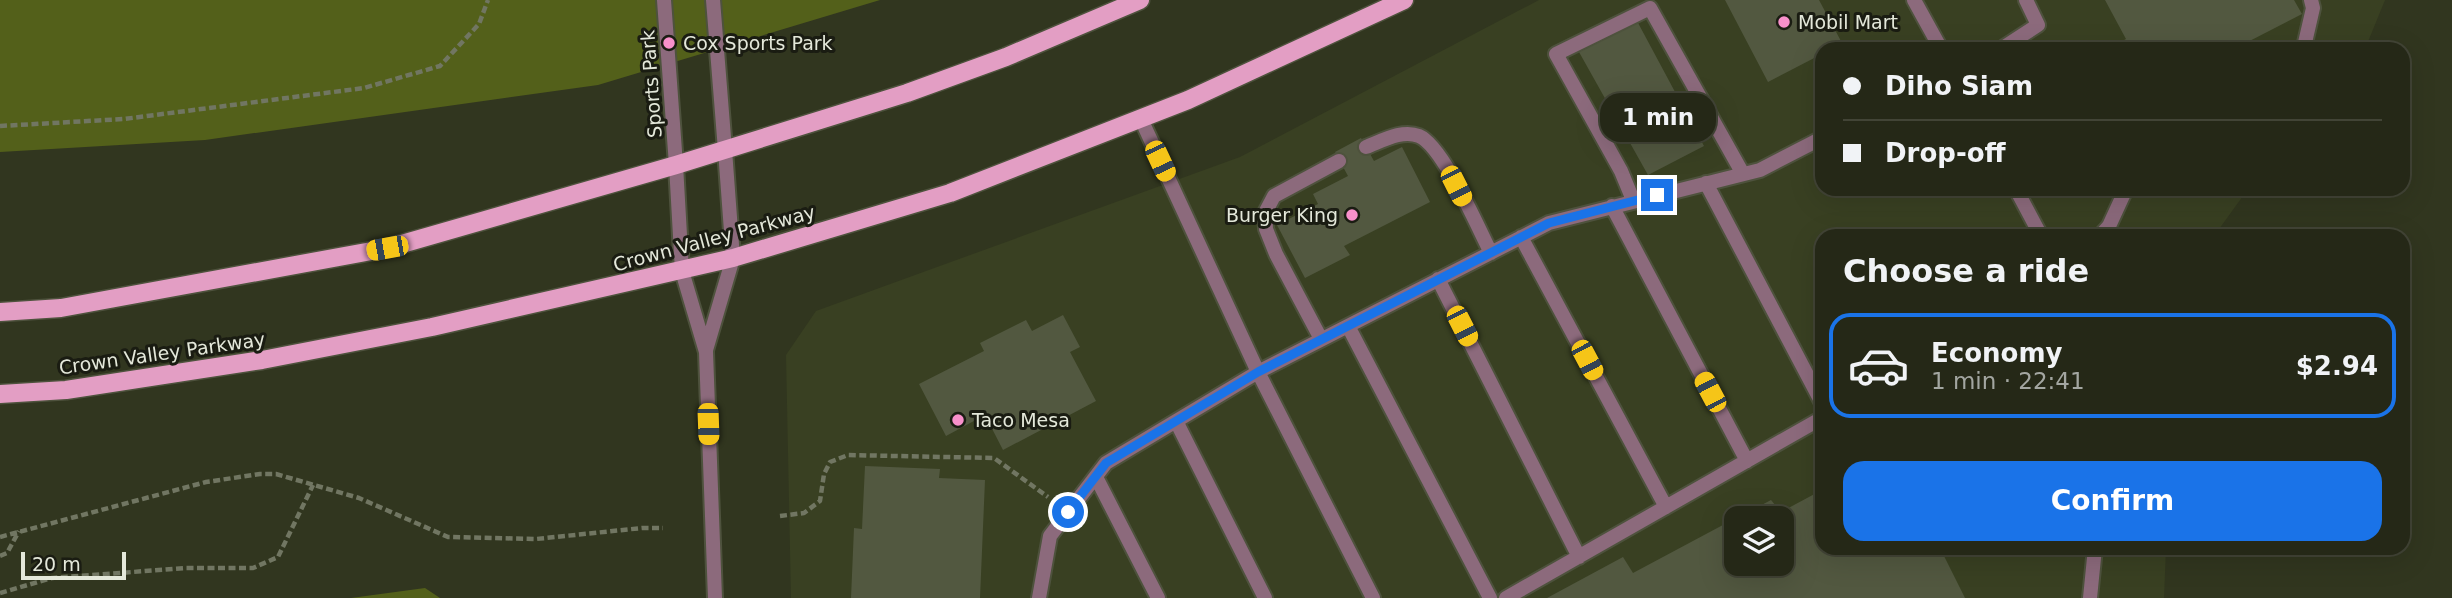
<!DOCTYPE html>
<html lang="en">
<head>
<meta charset="utf-8">
<style>
	:root { --surface:#252817; --page:#313424; --text:#f1f3f6; --muted:#a3a6a1; --line:#424436; --accent:#1a73e8 }
	body { margin:0; font-family:"DejaVu Sans",sans-serif; background:var(--page); color:var(--text); height:100vh; display:flex; flex-direction:column; font-size:26px; white-space:nowrap }
	* { box-sizing:border-box; margin:0 }
	p { font-size:23px; color:var(--muted) }
	.icon { flex:none; width:38px; height:38px; fill:none; stroke:currentColor; stroke-width:2; stroke-linecap:round; stroke-linejoin:round }
	.map { position:relative; flex:1; overflow:hidden }
	.drawer { position:absolute; left:1815px; top:229px; width:595px; height:326px; display:flex; flex-direction:column; background:var(--surface); border-radius:21px; box-shadow:0 7px 28px #0002,0 0 0 2px var(--line) }
	.drawer>* { flex:none }
	.hud { position:absolute; left:1815px; top:42px; width:595px; height:154px; border-radius:21px; box-shadow:0 7px 28px #0002,0 0 0 2px var(--line); display:grid; align-content:center; height:154px; padding:0 28px; background:var(--surface) }
	.tools { position:absolute; left:1724px; top:506px; display:grid; gap:14px }
	.tools a { display:grid; place-items:center; width:70px; height:70px; border-radius:14px; background:var(--surface); box-shadow:0 7px 28px #0002,0 0 0 2px var(--line); font-size:35px }
	.scale { position:absolute; left:21px; bottom:18px; width:105px; box-sizing:border-box; padding-left:7px; border:4px solid #e4e8da; border-top:0; font-size:19px; line-height:24px; white-space:nowrap; color:#e4e8da; -webkit-text-stroke:5px #1a1c12; paint-order:stroke }
	.end { position:absolute; width:32px; height:32px; margin:-16px; border:9px solid #1a73e8; background:#fff; box-shadow:0 0 0 4px #fff }
	.from { border-radius:50% }
	.bubble { position:absolute; height:49px; border-radius:21px; background:var(--surface); box-shadow:0 7px 28px #0002,0 0 0 2px var(--line); font-size:23px; font-weight:800; line-height:49px; text-align:center }
	.car { position:absolute; width:21px; height:42px; margin:-21px -10px; border-radius:9px; box-shadow:0 0 5px 2px #0007; background:linear-gradient(#f5c518 24%,#345 0 40%,#f5c518 0 76%,#345 0 86%,#f5c518 0) }
	.hud b { display:flex; align-items:center; gap:24px; height:66px; font-size:26px }
	.hud b+b { border-top:2px solid var(--line) }
	.hud i { width:18px; height:18px; background:var(--text) }
	ul { padding:0; list-style:none }
	li { display:flex; align-items:center; gap:21px; height:105px; margin:0 14px 10px; padding:0 14px; border:4px solid transparent; border-radius:21px }
	li div { flex:1 }
	li b { display:block; font-size:26px }
	li em { font-style:normal; font-weight:800 }
	li.active { border-color:var(--accent) }
	li>.icon { width:63px; height:63px; stroke-width:1.5 }
	h2 { padding:0 28px; font-size:32px; line-height:84px }
	.button { display:flex; gap:14px; margin-top:auto; padding:14px 28px }
	.button a { flex:1; height:80px; border-radius:21px; background:var(--accent); color:#fff; font-size:28px; font-weight:800; line-height:80px; text-align:center }
	.map>svg:first-child { display:block }
	.built { fill:#394022; fill-rule:evenodd }
	.green { fill:#53601a }
	.building { fill:#525840 }
	.lines { fill:none; stroke-linecap:round; stroke-linejoin:round }
	.service-casing { stroke:#4e523d; stroke-width:18 }
	.minor-casing { stroke:#4e523d; stroke-width:18 }
	.tertiary-casing { stroke:#4e523d; stroke-width:18 }
	.primary-casing { stroke:#4e523d; stroke-width:21 }
	.path { stroke:#717662; stroke-width:4.5; stroke-dasharray:7 3.5; stroke-linecap:butt }
	.service { stroke:#8c6a7c; stroke-width:14 }
	.minor { stroke:#8c6a7c; stroke-width:14 }
	.tertiary { stroke:#8c6a7c; stroke-width:14 }
	.primary { stroke:#e39ec4; stroke-width:18 }
	.route { stroke:#1a73e8; stroke-width:9 }
	.poi-dot { fill:#f890cb; stroke:#1a1c12; stroke-width:2.5 }
	.labels { text-anchor:middle; stroke-width:6; stroke-linejoin:round; paint-order:stroke }
	.poi-label { font-size:19px; fill:#e4e8da; stroke:#1a1c12; text-anchor:start }
	.street-label { font-size:19px; fill:#e4e8da; stroke:#1a1c12 }
</style>
</head>
<body>
<div class="map">
<svg width="2452" height="598" viewBox="0 0 2452 598">
	<rect width="100%" height="100%" fill="#31361f"/>
	<path class="built" d="M1539 0H2385L2365 49H1822V189H2248L2214 236H1822V548H2166L2164 598H791L786 355 816 311 1240 157ZM1736 518H1782V564H1736Z"/>
	<path class="green" d="M0 0H880L598 85 205 140 0 152Z
		M425 588 440 598H351Z"/>
	<path class="building" d="M1725 0H1819L1842 43 1831 49H1822V54L1768 82Z
		M2105 0H2294L2302 14 2234 49H2107L2126 39Z
		M1637 21 1704 146 1648 175 1579 52Z
		M1361 138 1374 161 1402 147 1430 202 1344 246 1350 255 1305 278 1277 225 1318 204 1313 194 1348 176 1335 152Z
		M1063 315 1080 347 1070 352 1096 401 1003 450 985 415 946 436 919 384 984 351 980 343 1026 320 1032 331Z
		M865 466 940 469 939 478 985 480 980 598H851L854 528 862 529Z
		M1822 490V548H1940L1965 598H1547L1623 557 1633 573 1736 518V564H1782V518H1737L1771 500 1781 512Z"/>
	<g class="lines">
		<defs>
			<path id="service" d="M1914 0 1941 49
				M2001 49 2038 25 2026 0
				M2301 49 2304 47 2313 8 2311 0
				M1141 119 1258 372 1373 598
				M1366 147C1382 141 1402 129 1419 136 1443 146 1478 228 1491 253
				M1706 183 1822 403
				M2016 189 2041 236
				M1633 200 1621 171 1556 54 1650 8 1743 174
				M1612 206 1747 461
				M2100 236 2109 226 2126 189
				M1521 237 1666 507
				M1438 279 1579 557
				M1348 326 1490 598
				M1321 339 1276 254 1266 229 1265 213 1274 196 1339 161
				M1176 421 1265 598
				M1096 477 1158 598
				M1039 598 1050 536 1106 463 1258 372 1549 223 1760 170 1822 138
				M1506 598 1822 418
				M2090 598 2095 548"/>
			<path id="minor" d="M664 0 676 165
				M713 0 725 150"/>
			<path id="tertiary" d="M676 165 682 271 706 352 715 598
				M706 350 733 258 725 150"/>
			<path id="primary" d="M0 312 61 308 388 248 676 165 907 93 1006 57 1140 0
				M0 394 66 390 262 360 432 327 733 258 950 193 1188 100 1404 0"/>
		</defs>
		<use href="#service" class="service-casing"/>
		<use href="#minor" class="minor-casing"/>
		<use href="#tertiary" class="tertiary-casing"/>
		<use href="#primary" class="primary-casing"/>
		<path class="path" d="M0 126 124 119 364 88 440 66 479 24 488 0
			M780 516 804 513 820 501 824 474 830 462 848 455 994 458 1048 497
			M0 537 206 482 260 474H276L359 498 448 537 536 539 642 528H663
			M0 556 7 553 19 531
			M0 593 52 578 186 568H253L278 557 313 485"/>
		<use href="#service" class="service"/>
		<use href="#minor" class="minor"/>
		<use href="#tertiary" class="tertiary"/>
		<use href="#primary" class="primary"/>
	</g>
	<g class="lines">
		<path class="route" d="M1068 512 1106 463 1258 372 1549 223 1657 195"/>
	</g>
	<g class="poi-dot">
		<circle cx="1784" cy="22" r="7"/>
		<circle cx="669" cy="43" r="7"/>
		<circle cx="1352" cy="215" r="7"/>
		<circle cx="958" cy="420" r="7"/>
	</g>
	<g class="labels">
		<g class="poi-label">
			<text x="1798" y="29">Mobil Mart</text>
			<text x="683" y="50">Cox Sports Park</text>
			<text x="1338" y="222" text-anchor="end">Burger King</text>
			<text x="972" y="427">Taco Mesa</text>
		</g>
		<g class="street-label">
			<text transform="translate(651 84) rotate(-94)" y="7">Sports Park</text>
			<text transform="translate(714 238) rotate(-15)" y="7">Crown Valley Parkway</text>
			<text transform="translate(162 353) rotate(-8)" y="7">Crown Valley Parkway</text>
		</g>
	</g>
</svg>
<div class="tools">
<a><svg class="icon" aria-label="layers" viewBox="0 0 24 24"><path d="M12 4l9 5-9 5-9-5zM3 14l9 5 9-5"/></svg></a>
</div>
<div class="scale">20 m</div>
<i class="end from" style="left:1068px;top:512px"></i>
<i class="end" style="left:1657px;top:195px"></i>
<div class="bubble" style="left:1600px;top:93px;width:116px">1 min</div>
<i class="car" style="left:1160px;top:161px;rotate:155deg"></i>
<i class="car" style="left:1456px;top:186px;rotate:153deg"></i>
<i class="car" style="left:387px;top:248px;rotate:260deg"></i>
<i class="car" style="left:1462px;top:326px;rotate:153deg"></i>
<i class="car" style="left:1587px;top:360px;rotate:152deg"></i>
<i class="car" style="left:1710px;top:392px;rotate:332deg"></i>
<i class="car" style="left:708px;top:424px;rotate:178deg"></i>
<div class="hud">
<b><i class="from"></i>Diho Siam</b>
<b><i></i>Drop-off</b>
</div>
<section class="drawer">
<h2>Choose a ride</h2>
<ul>
<li class="active"><svg class="icon" aria-label="car" viewBox="0 0 24 24"><path d="M5 17H2v-5l4-1 3-4h7l3 4 3 1v5h-3M9 17h6M6 11h13"/><circle cx="7" cy="17" r="2"/><circle cx="17" cy="17" r="2"/></svg><div><b>Economy</b><p>1 min · 22:41</p></div><em>$2.94</em></li>
</ul>
<div class="button"><a>Confirm</a></div>
</section>
</div>
</body>
</html>
